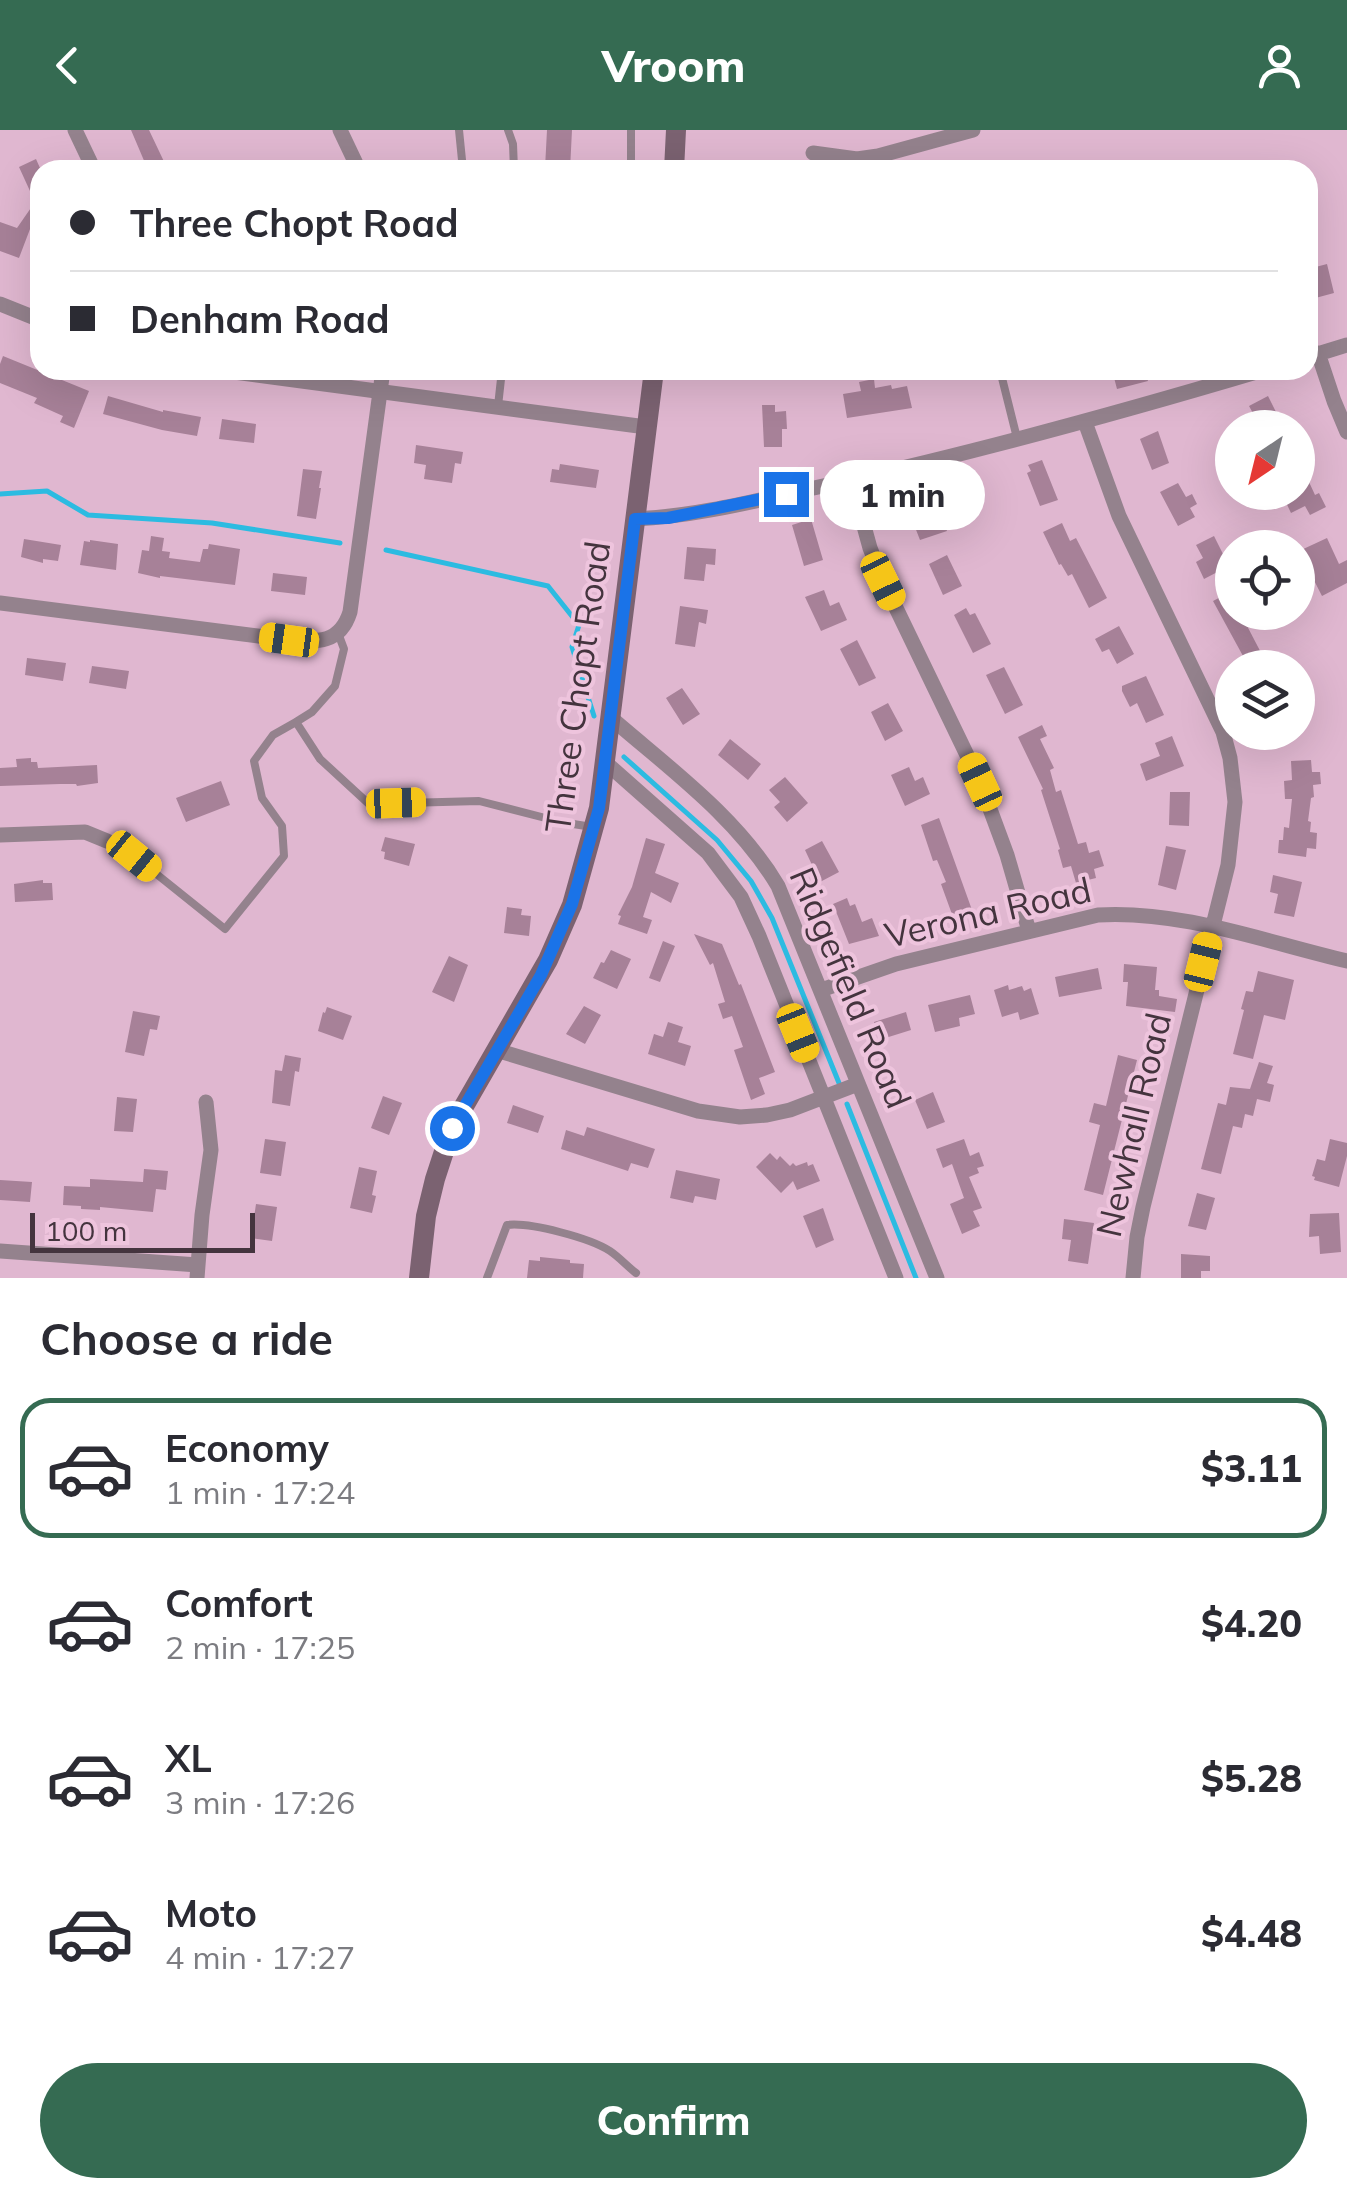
<!DOCTYPE html>
<html lang="en">
<head>
<meta charset="utf-8">
<style>
	:root { --surface:#fff; --page:#f2f2f3; --text:#2b2b33; --muted:#7c7c81; --line:#e1e1e2; --accent:#356b52 }
	body { margin:0; font-family:Mulish,sans-serif; background:var(--page); color:var(--text); height:100vh; display:flex; flex-direction:column; font-size:38px; white-space:nowrap }
	* { box-sizing:border-box; margin:0 }
	p { font-size:32px; color:var(--muted) }
	.icon { flex:none; width:55px; height:55px; fill:none; stroke:currentColor; stroke-width:2; stroke-linecap:round; stroke-linejoin:round }
	.map { position:relative; height:1148px; overflow:hidden }
	.panel { display:flex; flex-direction:column; background:var(--surface); flex:1 }
	.panel>* { flex:none }
	.guide { position:absolute; left:30px; top:30px; width:1288px; height:220px; border-radius:30px; box-shadow:0 10px 40px #0002; display:grid; align-content:center; height:220px; padding:0 40px; background:var(--surface) }
	.needle { width:65px; rotate:215deg }
	.fabs { position:absolute; left:1215px; top:280px; display:grid; gap:20px }
	.fabs a { display:grid; place-items:center; width:100px; height:100px; border-radius:50%; background:var(--surface); box-shadow:0 10px 40px #0002; font-size:50px }
	.scale { position:absolute; left:30px; bottom:25px; width:225px; box-sizing:border-box; padding-left:10px; border:5px solid #44343e; border-top:0; font-size:28px; line-height:35px; white-space:nowrap; color:#44343e; -webkit-text-stroke:8px #eec4dd; paint-order:stroke }
	.end { position:absolute; width:45px; height:45px; margin:-22px; border:12px solid #1a73e8; background:#fff; box-shadow:0 0 0 5px #fff }
	.from { border-radius:50% }
	.bubble { position:absolute; height:70px; border-radius:35px; background:var(--surface); box-shadow:0 10px 40px #0002; font-size:32px; font-weight:800; line-height:70px; text-align:center }
	.car { position:absolute; width:30px; height:60px; margin:-30px -15px; border-radius:12px; box-shadow:0 0 8px 2px #0007; background:linear-gradient(#f5c518 24%,#345 0 40%,#f5c518 0 76%,#345 0 86%,#f5c518 0) }
	.guide b { display:flex; align-items:center; gap:35px; height:95px; font-size:38px }
	.guide b+b { border-top:2px solid var(--line) }
	.guide i { width:25px; height:25px; background:var(--text) }
	ul { padding:0; list-style:none }
	li { display:flex; align-items:center; gap:30px; height:140px; margin:0 20px 15px; padding:0 20px; border:5px solid transparent; border-radius:30px }
	li div { flex:1 }
	li b { display:block; font-size:38px }
	li em { font-style:normal; font-weight:800 }
	li.selected { border-color:var(--accent) }
	li>.icon { width:90px; height:90px; stroke-width:1.5 }
	h2 { padding:0 40px; font-size:45px; line-height:120px }
	.cta { display:flex; gap:20px; margin-top:auto; padding:20px 40px }
	.cta a { flex:1; height:115px; border-radius:60px; background:var(--accent); color:#fff; font-size:40px; font-weight:800; line-height:115px; text-align:center }
	header { display:flex; justify-content:space-between; align-items:center; height:130px; padding:0 40px; background:var(--accent); color:#fff; font-size:45px; font-weight:800 }
	.map>svg:first-child { display:block }
	.lines { fill:none; stroke-linecap:round; stroke-linejoin:round }
	.stream { stroke:#2cbbe1; stroke-width:5 }
	.building { fill:#a78198 }
	.service { stroke:#94828d; stroke-width:8 }
	.minor { stroke:#94828d; stroke-width:15 }
	.secondary { stroke:#7b6271; stroke-width:20 }
	.route { stroke:#1a73e8; stroke-width:12 }
	.labels { text-anchor:middle; stroke-width:8; stroke-linejoin:round; paint-order:stroke }
	.street-label { font-size:35px; fill:#44343e; stroke:#eec4dd }
</style>
</head>
<body>
<header><svg class="icon" aria-label="back" viewBox="0 0 24 24"><path d="M15 5l-7 7 7 7"/></svg>Vroom<svg class="icon" aria-label="person" viewBox="0 0 24 24"><circle cx="12" cy="8" r="4"/><path d="M4 21q1-7 8-7t8 7"/></svg></header>
<div class="map">
<svg width="1347" height="1148" viewBox="0 0 1347 1148">
	<rect width="100%" height="100%" fill="#e0b7d0"/>
	<g class="lines">
		<path class="stream" d="M0 364 47 361 88 385 212 393 340 413
			M386 420 548 456 579 495 572 517 594 586
			M624 627 717 710 751 751 772 788 839 953
			M847 974 916 1148"/>
	</g>
	<path class="building" d="M131 0H149L168 40H148Z
		M547 0H572L570 40 545 38Z
		M36 29 40 38V82L38 78 19 128 0 121V92L17 98 35 72 19 37Z
		M1327 134 1334 163 1308 170V139Z
		M3 226 89 261 74 298 60 292 63 286 34 273 37 268 0 253V234Z
		M1112 240H1145L1148 251 1117 259Z
		M874 249 875 258 891 255 892 259 907 256 912 278 847 288 843 264 861 261 859 252Z
		M108 266 163 282V280L201 287 197 306 162 300 103 284Z
		M1268 266 1284 298H1261L1249 276Z
		M762 275H775V282L786 281 787 299H782V317H764Z
		M222 289 256 294 254 313 219 309Z
		M1158 301 1169 333 1152 340 1140 309Z
		M416 315 463 322 461 334 455 333 452 353 424 349 426 335 414 333Z
		M1298 328 1315 365 1319 363 1326 377 1310 385 1305 376 1291 383 1281 362H1298Z
		M1042 330 1058 370 1040 376 1027 343 1031 341 1028 335Z
		M560 334 599 340 596 358 550 352 552 339 559 340Z
		M303 339 322 341 319 358H321L316 389 297 386Z
		M1178 353 1186 367 1192 364 1197 374 1190 378 1195 387 1178 396 1160 362Z
		M936 366 947 401 920 410 913 392 922 389 916 372Z
		M811 389 823 430 804 436 792 395Z
		M1062 393 1070 411 1076 408 1107 468 1089 478 1072 444 1068 446 1061 434 1059 435 1043 402Z
		M151 406 164 408 162 421 170 422 169 428 200 432 203 419H208L209 414 240 419 235 455 160 446V448L138 443 142 420 149 421Z
		M1214 406 1229 436 1204 449 1196 432 1203 428 1196 415Z
		M1327 408 1339 434 1347 430V453L1322 466 1299 421Z
		M24 409 61 415 58 431 43 429V433L21 427Z
		M90 410 118 414 116 440 80 435 84 411 90 412Z
		M687 417 716 419 715 435 706 434 704 451 684 449Z
		M947 425 962 456 943 465 929 434Z
		M273 443 307 447 305 465 271 461Z
		M824 460 830 476 839 472 847 490 821 501 805 467Z
		M1232 461V482H1244L1248 490 1245 492 1269 538H1246L1240 527 1243 526 1213 471Z
		M680 476 708 480 706 494 699 492 695 517 675 514Z
		M966 478 970 485 975 483 991 514 973 523 954 485Z
		M1119 496 1134 524 1117 534 1109 519 1102 522 1095 509Z
		M857 510 876 548 859 556 840 519Z
		M27 528 66 533 63 551 25 545Z
		M92 536 129 541 126 559 89 553Z
		M1004 537 1023 575 1005 584 986 545Z
		M1146 546 1164 585 1146 593 1137 573 1130 577 1122 561V556Z
		M682 558 700 584 683 595 666 568Z
		M888 573 903 601 885 611 871 582Z
		M1042 595 1047 606 1040 609 1054 638 1050 640 1056 662 1061 660 1078 714 1086 712 1089 723 1099 720 1104 736 1094 739 1096 748 1076 753 1071 736 1063 738 1058 720 1060 719 1041 660 1043 659 1018 607Z
		M1172 606 1184 636 1146 651 1140 634 1160 626 1155 613Z
		M730 609 761 634 748 650 718 625Z
		M31 628V632H37L38 638 97 635 98 653 77 656 76 654H60L0 656V638L17 637 16 629Z
		M1311 630 1312 642H1320L1321 654 1313 655 1314 667 1311 668 1308 691 1311 692 1310 702 1317 703 1316 719 1307 718 1306 727 1278 723 1279 710H1283L1284 697 1289 698 1292 669H1285L1284 651 1292 650 1291 631Z
		M909 637 915 651 923 647 930 664 905 676 891 645Z
		M785 647 808 673 787 692 774 677 780 672 769 660Z
		M221 651 230 675 186 692 176 668Z
		M1170 662H1190L1189 696 1169 695Z
		M939 688 972 780 953 787 941 754 946 752 937 730 933 731 921 695Z
		M385 707 415 714 409 736 384 729 385 722 381 721Z
		M646 708 665 714 655 743 679 753 671 773 651 762 643 787 652 790 647 804 618 794 621 786 618 785 632 757Z
		M822 711 839 742 820 752 805 720Z
		M1166 716 1186 720 1176 760 1158 755Z
		M1273 745 1302 752 1294 787 1274 783 1278 764 1270 762Z
		M43 750V753H52L53 770 15 772 14 754Z
		M847 768 850 776 855 774 862 792 872 788 879 806 849 814 833 774Z
		M507 777 522 779 521 785 531 786 529 806 504 803Z
		M694 804 722 814 739 855 741 854 775 942 759 948 765 964 751 970 734 920 743 917 732 886 723 889 718 874 725 872 713 833 710 835Z
		M663 811 675 816 660 852 649 848Z
		M611 820 631 829 617 859 593 848 601 832 604 833Z
		M449 826 468 835 454 872 432 862Z
		M1124 834 1157 837 1155 860H1159V866L1177 869 1175 882 1126 876 1128 852H1123Z
		M1098 838 1102 859 1059 867 1055 847Z
		M1258 841 1294 850 1285 890 1264 885 1253 929 1233 924 1244 880 1241 879 1246 861 1253 862Z
		M1008 855 1009 860 1022 856 1024 861 1031 858 1039 884 1020 890 1018 882 1002 887 994 860Z
		M970 865 975 884 959 888 960 896 935 902 928 875Z
		M584 876 601 885 585 914 566 904Z
		M327 877 352 886 343 910 318 901 323 882 325 883Z
		M133 881 160 886 157 900 150 899 144 926 125 922Z
		M906 882 911 900 879 910 874 892Z
		M668 892 683 897 678 912 691 916 685 936 648 924 654 904 663 907Z
		M285 925 301 928 299 942 295 941 290 976 272 973 275 940 282 941Z
		M1118 925 1137 930 1103 1065 1084 1060 1100 995 1089 992 1094 973 1106 976Z
		M1259 932 1273 936 1267 953 1274 955 1270 972 1257 969 1253 986 1245 984 1242 998 1233 996 1221 1044 1201 1039 1218 973 1226 975 1230 957 1250 959Z
		M933 962 945 992 927 999 915 970Z
		M383 966 402 973 389 1005 371 998Z
		M117 967 137 969 133 1002 114 1001Z
		M513 975 544 986 538 1003 507 993Z
		M587 997 655 1019 648 1038 631 1033 628 1041 561 1019 566 1000 584 1006Z
		M265 1009 286 1012 281 1046 260 1043Z
		M964 1009 970 1026 979 1022 984 1036 977 1038 979 1043 969 1047 982 1078 973 1081 980 1096 962 1104 950 1074 964 1068 952 1034 943 1038 936 1019Z
		M1330 1009 1347 1013V1026L1339 1057 1314 1050 1315 1047 1312 1046 1317 1029 1325 1031Z
		M770 1023 777 1030 780 1026 790 1036 793 1033 796 1036 807 1032 808 1036 813 1034 820 1051 797 1060 793 1051 781 1063 756 1037Z
		M359 1037 377 1041 372 1065 376 1066 372 1083 350 1078Z
		M144 1039 168 1041 166 1060 156 1059 153 1082 100 1077V1080L81 1079V1076L63 1075 64 1056 90 1057V1049L143 1052Z
		M676 1040 720 1049 716 1070 695 1066 693 1073 670 1068Z
		M0 1050 32 1052 30 1072 0 1070Z
		M1197 1063 1215 1068 1206 1100 1188 1096Z
		M256 1074 277 1077 272 1111 251 1108Z
		M823 1078 834 1110 816 1118 803 1086Z
		M1339 1083 1341 1122 1320 1124 1319 1106 1309 1107 1310 1084Z
		M1064 1089 1094 1093 1088 1134 1068 1131 1071 1110 1062 1109Z
		M1181 1124 1210 1126V1141H1201V1148H1181Z
		M540 1127 570 1130V1133L584 1134 583 1148H527L529 1130 540 1131Z"/>
	<g class="lines">
		<path class="service" d="M459 0 463 40
			M508 0 513 14 514 40
			M631 40V0
			M1000 240 1017 308
			M498 276 502 240
			M338 503 344 519 335 556 312 582 296 592 320 629 369 674 479 671 561 692 592 697
			M134 726 225 799 284 726 282 696 262 668 254 631 273 605 296 592
			M487 1148 507 1095C530 1092 590 1108 610 1121 619 1127 627 1136 636 1143"/>
		<path class="minor" d="M75 0 94 40
			M340 0 359 40
			M813 23 857 29 878 26 973 0
			M0 174 40 190
			M1318 223 1334 271 1347 302
			M1308 227 1347 215
			M219 240 646 297
			M1085 292 1119 386 1223 602 1230 628 1235 672 1228 735 1143 1077 1137 1107 1133 1148
			M851 349 870 418 883 451 980 652 1007 725 1029 801
			M635 389C703 386 770 367 837 353 981 321 1122 282 1263 240
			M0 473 289 510C317 512 340 514 350 482L383 240
			M610 587C670 639 737 687 778 756L937 1148
			M605 632 708 723 741 767 759 806 896 1148
			M0 705 85 702 107 711
			M821 860 896 834 1098 785C1182 780 1265 812 1347 831
			M496 920 698 981 740 987 767 985 790 980 858 954
			M0 1121 198 1135
			M197 1148 202 1085 211 1020 206 972"/>
		<path class="secondary" d="M674 40 676 0
			M419 1148 426 1086 435 1049 452 997 548 830 572 775 599 678 654 240"/>
	</g>
	<g class="lines">
		<path class="route" d="M452 998 541 845 572 774 599 678 635 389 668 388 786 364"/>
	</g>
	<g class="labels">
		<g class="street-label">
			<text transform="translate(578 557) rotate(-82)" y="12">Three Chopt Road</text>
			<text transform="translate(988 783) rotate(-13)" y="12">Verona Road</text>
			<text transform="translate(850 858) rotate(67)" y="12">Ridgefield Road</text>
			<text transform="translate(1134 995) rotate(-77)" y="12">Newhall Road</text>
		</g>
	</g>
</svg>
<div class="fabs">
<a><svg class="needle" viewBox="-14 -14 28 28"><path d="M0-13l5 13h-10z" fill="#e53935"/><path d="M0 13l5-13h-10z" fill="#7c7c81"/></svg></a>
<a><svg class="icon" aria-label="locate" viewBox="0 0 24 24"><circle cx="12" cy="12" r="6"/><path d="M12 2v4M12 18v4M2 12h4M18 12h4"/></svg></a>
<a><svg class="icon" aria-label="layers" viewBox="0 0 24 24"><path d="M12 4l9 5-9 5-9-5zM3 14l9 5 9-5"/></svg></a>
</div>
<div class="scale">100 m</div>
<i class="end from" style="left:452px;top:998px"></i>
<i class="end" style="left:786px;top:364px"></i>
<div class="bubble" style="left:820px;top:330px;width:165px">1 min</div>
<i class="car" style="left:883px;top:451px;rotate:154deg"></i>
<i class="car" style="left:289px;top:510px;rotate:278deg"></i>
<i class="car" style="left:980px;top:652px;rotate:335deg"></i>
<i class="car" style="left:396px;top:673px;rotate:88deg"></i>
<i class="car" style="left:134px;top:726px;rotate:129deg"></i>
<i class="car" style="left:1203px;top:832px;rotate:14deg"></i>
<i class="car" style="left:798px;top:903px;rotate:158deg"></i>
<div class="guide">
<b><i class="from"></i>Three Chopt Road</b>
<b><i></i>Denham Road</b>
</div>
</div>
<section class="panel">
<h2>Choose a ride</h2>
<ul>
<li class="selected"><svg class="icon" aria-label="car" viewBox="0 0 24 24"><path d="M5 17H2v-5l4-1 3-4h7l3 4 3 1v5h-3M9 17h6M6 11h13"/><circle cx="7" cy="17" r="2"/><circle cx="17" cy="17" r="2"/></svg><div><b>Economy</b><p>1 min · 17:24</p></div><em>$3.11</em></li>
<li><svg class="icon" aria-label="car" viewBox="0 0 24 24"><path d="M5 17H2v-5l4-1 3-4h7l3 4 3 1v5h-3M9 17h6M6 11h13"/><circle cx="7" cy="17" r="2"/><circle cx="17" cy="17" r="2"/></svg><div><b>Comfort</b><p>2 min · 17:25</p></div><em>$4.20</em></li>
<li><svg class="icon" aria-label="car" viewBox="0 0 24 24"><path d="M5 17H2v-5l4-1 3-4h7l3 4 3 1v5h-3M9 17h6M6 11h13"/><circle cx="7" cy="17" r="2"/><circle cx="17" cy="17" r="2"/></svg><div><b>XL</b><p>3 min · 17:26</p></div><em>$5.28</em></li>
<li><svg class="icon" aria-label="car" viewBox="0 0 24 24"><path d="M5 17H2v-5l4-1 3-4h7l3 4 3 1v5h-3M9 17h6M6 11h13"/><circle cx="7" cy="17" r="2"/><circle cx="17" cy="17" r="2"/></svg><div><b>Moto</b><p>4 min · 17:27</p></div><em>$4.48</em></li>
</ul>
<div class="cta"><a>Confirm</a></div>
</section>
</body>
</html>
